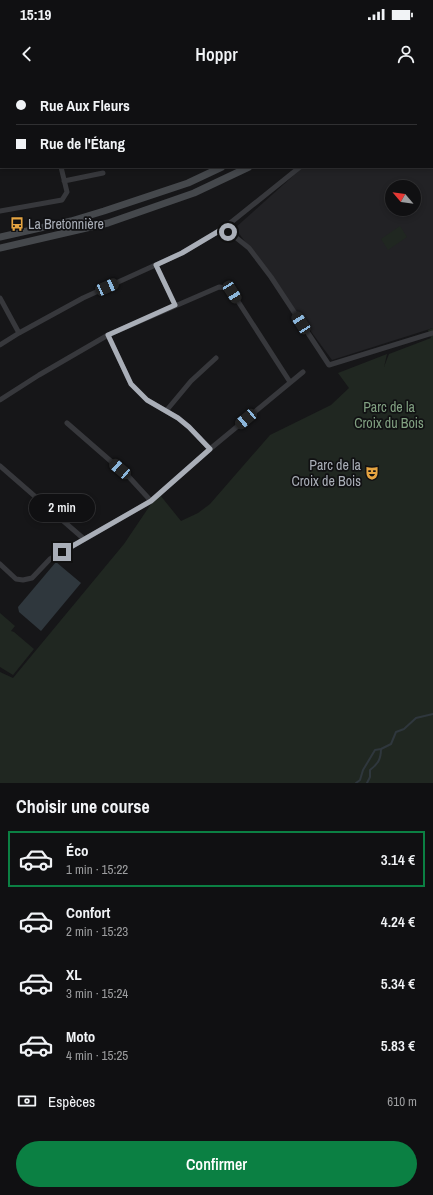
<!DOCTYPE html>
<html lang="fr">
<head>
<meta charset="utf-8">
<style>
	:root { --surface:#101012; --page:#19191b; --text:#f1f3f6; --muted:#9c9d9f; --line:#303032; --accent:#0b8043 }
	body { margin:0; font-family:"Archivo Narrow",sans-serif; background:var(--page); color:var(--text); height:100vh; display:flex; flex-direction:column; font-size:15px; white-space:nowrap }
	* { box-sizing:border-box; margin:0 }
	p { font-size:13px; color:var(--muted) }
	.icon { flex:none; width:22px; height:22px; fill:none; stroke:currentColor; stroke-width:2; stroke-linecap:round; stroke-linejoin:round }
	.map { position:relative; height:703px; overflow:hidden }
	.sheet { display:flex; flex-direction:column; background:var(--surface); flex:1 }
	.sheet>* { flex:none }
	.banner { position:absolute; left:0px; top:0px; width:433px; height:88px; box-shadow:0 2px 6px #0003,0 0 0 1px var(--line); display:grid; align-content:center; height:88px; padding:0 16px; background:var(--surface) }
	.needle { width:26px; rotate:299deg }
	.tools { position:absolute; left:385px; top:100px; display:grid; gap:8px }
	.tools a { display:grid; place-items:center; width:36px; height:36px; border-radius:50%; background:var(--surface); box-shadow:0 2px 6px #0003,0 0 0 1px var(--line); font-size:20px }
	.end { position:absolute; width:18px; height:18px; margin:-9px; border:5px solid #a9aeb7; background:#111; box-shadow:0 0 0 2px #111 }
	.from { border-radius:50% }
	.bubble { position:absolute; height:28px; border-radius:14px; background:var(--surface); box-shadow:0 2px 6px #0003,0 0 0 1px var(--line); font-size:13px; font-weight:600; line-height:28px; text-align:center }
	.car { position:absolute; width:12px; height:24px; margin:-12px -6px; border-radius:5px; box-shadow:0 0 3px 1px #0007; background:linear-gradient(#222 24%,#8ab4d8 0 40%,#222 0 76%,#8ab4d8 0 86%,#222 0) }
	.banner b { display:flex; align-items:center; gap:14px; height:38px; font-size:15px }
	.banner b+b { border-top:1px solid var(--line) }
	.banner i { width:10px; height:10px; background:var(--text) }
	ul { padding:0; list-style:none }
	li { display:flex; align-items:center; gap:12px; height:56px; margin:0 8px 6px; padding:0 8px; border:2px solid transparent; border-radius:0px }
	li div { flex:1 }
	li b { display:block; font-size:15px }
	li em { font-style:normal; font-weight:600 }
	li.selected { border-color:var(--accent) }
	li>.icon { width:36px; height:36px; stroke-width:1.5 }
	h2 { padding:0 16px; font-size:18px; line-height:48px }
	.pay { display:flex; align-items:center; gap:10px; height:44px; padding:0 16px; font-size:15px }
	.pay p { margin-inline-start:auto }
	.cta { display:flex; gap:8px; margin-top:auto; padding:8px 16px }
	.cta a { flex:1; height:46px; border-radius:24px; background:var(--accent); color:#fff; font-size:16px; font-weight:600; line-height:46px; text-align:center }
	.status { display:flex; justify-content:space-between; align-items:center; height:28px; padding:0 20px; background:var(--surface); direction:ltr }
	.status svg { height:11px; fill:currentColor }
	header { display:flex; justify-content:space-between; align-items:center; height:52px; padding:0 16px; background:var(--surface); font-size:18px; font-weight:600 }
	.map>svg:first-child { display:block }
	.built { fill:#222225; fill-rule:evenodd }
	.green { fill:#202721 }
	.water { fill:#2f373d }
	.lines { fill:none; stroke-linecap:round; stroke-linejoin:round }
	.stream { stroke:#2f373d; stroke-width:2 }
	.minor { stroke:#37383c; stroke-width:5 }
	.secondary { stroke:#45484c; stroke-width:7 }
	.route { stroke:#a9aeb7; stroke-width:5 }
	.labels { text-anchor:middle; stroke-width:3.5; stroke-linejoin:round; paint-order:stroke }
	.poi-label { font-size:14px; fill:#a9aeb7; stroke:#111113; text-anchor:start }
	.park-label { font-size:14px; fill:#81a081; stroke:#111113 }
</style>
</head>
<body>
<div class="status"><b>15:19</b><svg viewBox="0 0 49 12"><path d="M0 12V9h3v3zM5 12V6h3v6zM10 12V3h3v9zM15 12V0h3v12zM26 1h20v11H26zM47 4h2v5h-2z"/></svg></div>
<header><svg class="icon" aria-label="back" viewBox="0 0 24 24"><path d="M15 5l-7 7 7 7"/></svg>Hoppr<svg class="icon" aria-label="person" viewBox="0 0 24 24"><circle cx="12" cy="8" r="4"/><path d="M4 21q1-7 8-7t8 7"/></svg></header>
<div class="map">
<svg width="433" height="703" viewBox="0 0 433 703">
	<rect width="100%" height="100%" fill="#161618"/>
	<path class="built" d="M264 0H433V248L332 280 235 148 303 87H432V1ZM392 107H414V129H392Z"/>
	<path class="green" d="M400 146 407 157 388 170 381 159Z
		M433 248V703H0V592L13 598 124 464 151 424 160 415 181 441 198 433 210 424 270 355 331 325 349 308 338 293 387 274 384 287 389 274 431 258 428 250Z
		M0 533 15 546 11 551 14 552 34 569 13 595 0 587Z"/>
	<path class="water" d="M56 482 81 503 41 551 19 532 18 527Z"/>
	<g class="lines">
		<path class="stream" d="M356 703 360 700 363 690 375 670 381 669
			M367 703 370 697V690C378 684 381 679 381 669L391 664 396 652 404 649 416 638 433 634"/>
		<path class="minor" d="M6 0 7 1
			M225 0V1
			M55 1 57 0
			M173 1 175 0
			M0 65H1
			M64 101 103 93
			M0 131 62 120 67 112 61 87
			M224 148 249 168 271 197 329 285 433 253
			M156 185 175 225
			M0 218 19 253
			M108 255 131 304 147 320 178 338 189 347 210 369
			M0 265 19 253 83 218 182 173 224 148 300 87
			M0 320 39 295 108 255 219 207 227 208 232 212 290 302
			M166 331 191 301 216 278
			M67 343 129 397 151 421
			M0 386 84 459
			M0 484 16 499 23 500 32 498 50 479 151 421 210 369 303 292"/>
		<path class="secondary" d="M392 1 394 0
			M416 1 418 0
			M0 157 71 141 104 131 188 103 222 87
			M0 168 108 143 194 113 249 87"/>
	</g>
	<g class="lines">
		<path class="route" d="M62 472 151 421 210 369 189 347 178 338 147 320 131 304 108 255 175 225 156 185 182 173 224 148 228 152"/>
	</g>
	<defs>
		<symbol id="bus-bare" viewBox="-9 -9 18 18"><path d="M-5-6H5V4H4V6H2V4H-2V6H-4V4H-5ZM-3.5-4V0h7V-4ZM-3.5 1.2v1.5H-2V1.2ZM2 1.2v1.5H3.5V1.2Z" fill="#e5a441" stroke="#111113" stroke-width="2.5" paint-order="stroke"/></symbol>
		<symbol id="theatre-bare" viewBox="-9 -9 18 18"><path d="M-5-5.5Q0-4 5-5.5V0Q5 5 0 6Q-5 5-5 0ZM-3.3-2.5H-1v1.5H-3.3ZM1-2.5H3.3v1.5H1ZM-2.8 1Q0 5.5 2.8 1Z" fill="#e5a441" stroke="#111113" stroke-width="2.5" paint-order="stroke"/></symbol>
	</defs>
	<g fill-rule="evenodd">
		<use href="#bus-bare" x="7" y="134" width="20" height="20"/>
		<use href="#theatre-bare" x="362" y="383" width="20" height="20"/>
	</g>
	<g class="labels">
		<g class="poi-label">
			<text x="28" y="149">La Bretonnière</text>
			<text x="361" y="390" text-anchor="end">Parc de la<tspan x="361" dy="16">Croix de Bois</tspan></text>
		</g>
		<g class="park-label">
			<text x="389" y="332">Parc de la<tspan x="389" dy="16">Croix du Bois</tspan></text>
		</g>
	</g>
</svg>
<div class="tools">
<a><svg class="needle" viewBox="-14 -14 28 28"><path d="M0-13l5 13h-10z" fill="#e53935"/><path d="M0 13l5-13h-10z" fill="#9c9d9f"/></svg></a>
</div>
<i class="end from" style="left:228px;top:152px"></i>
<i class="end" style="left:62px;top:472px"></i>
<div class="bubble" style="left:29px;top:414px;width:66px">2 min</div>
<i class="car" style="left:107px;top:207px;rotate:66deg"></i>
<i class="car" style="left:232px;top:212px;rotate:148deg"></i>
<i class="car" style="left:301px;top:243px;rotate:327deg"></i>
<i class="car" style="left:246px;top:339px;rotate:230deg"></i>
<i class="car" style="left:120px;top:389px;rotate:311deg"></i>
<div class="banner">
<b><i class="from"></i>Rue Aux Fleurs</b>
<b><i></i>Rue de l'Étang</b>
</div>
</div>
<section class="sheet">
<h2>Choisir une course</h2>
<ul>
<li class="selected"><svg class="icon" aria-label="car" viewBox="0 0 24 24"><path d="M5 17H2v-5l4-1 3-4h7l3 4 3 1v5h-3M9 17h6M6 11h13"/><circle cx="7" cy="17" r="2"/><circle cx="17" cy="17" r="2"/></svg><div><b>Éco</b><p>1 min · 15:22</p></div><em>3.14 €</em></li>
<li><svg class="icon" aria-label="car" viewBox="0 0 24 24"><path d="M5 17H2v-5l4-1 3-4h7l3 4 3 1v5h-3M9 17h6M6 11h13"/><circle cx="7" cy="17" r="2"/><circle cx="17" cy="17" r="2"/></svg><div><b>Confort</b><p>2 min · 15:23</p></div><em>4.24 €</em></li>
<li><svg class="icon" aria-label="car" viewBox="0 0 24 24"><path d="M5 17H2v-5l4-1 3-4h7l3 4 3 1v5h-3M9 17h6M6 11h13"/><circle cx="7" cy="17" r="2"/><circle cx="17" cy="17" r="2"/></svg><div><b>XL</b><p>3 min · 15:24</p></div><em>5.34 €</em></li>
<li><svg class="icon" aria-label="car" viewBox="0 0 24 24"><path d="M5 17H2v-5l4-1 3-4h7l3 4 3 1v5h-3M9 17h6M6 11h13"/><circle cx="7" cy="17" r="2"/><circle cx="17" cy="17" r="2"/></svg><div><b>Moto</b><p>4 min · 15:25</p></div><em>5.83 €</em></li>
</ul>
<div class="pay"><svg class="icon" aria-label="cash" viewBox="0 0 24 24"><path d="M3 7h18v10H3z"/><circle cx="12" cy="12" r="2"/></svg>Espèces<p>610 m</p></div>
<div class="cta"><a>Confirmer</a></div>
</section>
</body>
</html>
